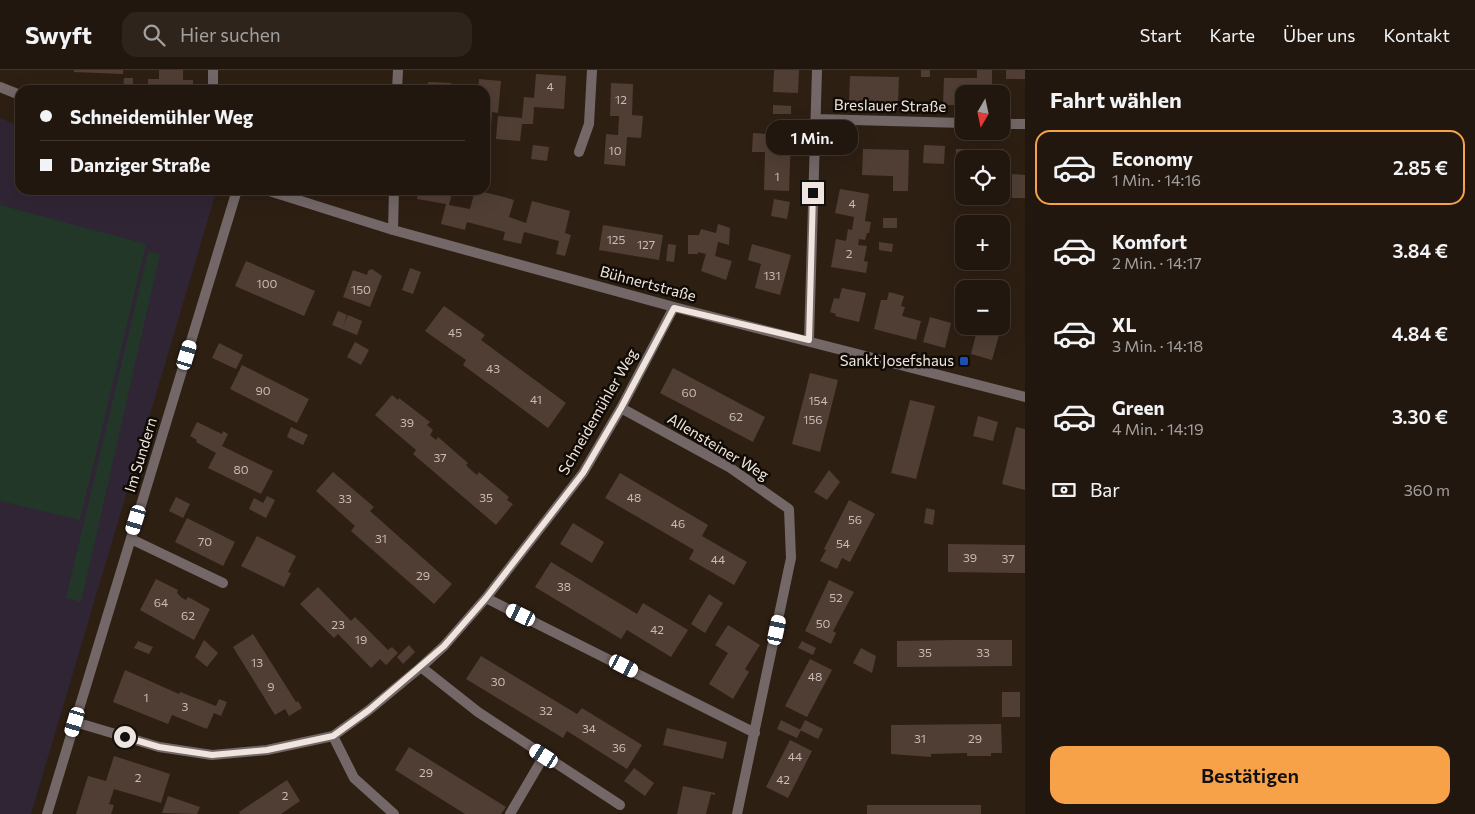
<!DOCTYPE html>
<html lang="de">
<head>
<meta charset="utf-8">
<style>
	:root { --surface:#22170e; --page:#2e241c; --text:#f1f3f6; --muted:#a29f9e; --line:#3f362e; --accent:#f7a149 }
	body { margin:0; font-family:Commissioner,sans-serif; background:var(--page); color:var(--text); height:100vh; display:flex; flex-direction:column; font-size:19px; white-space:nowrap }
	* { box-sizing:border-box; margin:0 }
	p { font-size:16px; color:var(--muted) }
	.icon { flex:none; width:28px; height:28px; fill:none; stroke:currentColor; stroke-width:2; stroke-linecap:round; stroke-linejoin:round }
	.map { position:relative; flex:1; overflow:hidden }
	.sheet { display:flex; flex-direction:column; background:var(--surface); width:450px }
	.sheet>* { flex:none }
	.banner { position:absolute; left:15px; top:15px; width:475px; height:110px; border-radius:15px; box-shadow:0 5px 20px #0002,0 0 0 1px var(--line); display:grid; align-content:center; height:110px; padding:0 25px; background:var(--surface) }
	.needle { width:32px; rotate:189deg }
	.fabs { position:absolute; left:955px; top:15px; display:grid; gap:10px }
	.fabs a { display:grid; place-items:center; width:55px; height:55px; border-radius:10px; background:var(--surface); box-shadow:0 5px 20px #0002,0 0 0 1px var(--line); font-size:25px }
	.end { position:absolute; width:22px; height:22px; margin:-11px; border:6px solid #f0e5de; background:#111; box-shadow:0 0 0 2px #111 }
	.from { border-radius:50% }
	.bubble { position:absolute; height:35px; border-radius:15px; background:var(--surface); box-shadow:0 5px 20px #0002,0 0 0 1px var(--line); font-size:16px; font-weight:600; line-height:35px; text-align:center }
	.car { position:absolute; width:15px; height:30px; margin:-15px -8px; border-radius:6px; box-shadow:0 0 4px 1px #0007; background:linear-gradient(#fff 24%,#345 0 40%,#fff 0 76%,#345 0 86%,#fff 0) }
	.banner b { display:flex; align-items:center; gap:18px; height:48px; font-size:19px }
	.banner b+b { border-top:1px solid var(--line) }
	.banner i { width:12px; height:12px; background:var(--text) }
	ul { padding:0; list-style:none }
	li { display:flex; align-items:center; gap:15px; height:75px; margin:0 10px 8px; padding:0 15px; border:2px solid transparent; border-radius:15px }
	li div { flex:1 }
	li b { display:block; font-size:19px }
	li em { font-style:normal; font-weight:600 }
	li.active { border-color:var(--accent) }
	li>.icon { width:45px; height:45px; stroke-width:1.5 }
	h2 { padding:0 25px; font-size:22px; line-height:60px }
	.pay { display:flex; align-items:center; gap:12px; height:55px; padding:0 25px; font-size:19px }
	.pay p { margin-inline-start:auto }
	.action { display:flex; gap:10px; margin-top:auto; padding:10px 25px }
	.action a { flex:1; height:58px; border-radius:15px; background:var(--accent); color:#111; font-size:20px; font-weight:600; line-height:58px; text-align:center }
	header { display:flex; align-items:center; gap:30px; box-sizing:border-box; height:70px; padding:0 25px; background:var(--surface); border-bottom:1px solid var(--line) }
	header strong { font-size:24px }
	nav { display:flex; gap:28px; margin-inline-start:auto; font-size:18px }
	.search { width:350px; height:45px; background:var(--page); display:flex; align-items:center; gap:12px; box-sizing:border-box; padding:0 18px; border-radius:15px; color:var(--muted); font-size:19px }
	main { display:flex; flex:1; min-height:0 }
	.map>svg:first-child { display:block }
	.education { fill:#302534 }
	.green { fill:#223728 }
	.building { fill:#503e34 }
	.lines { fill:none; stroke-linecap:round; stroke-linejoin:round }
	.lane { stroke:#736867; stroke-width:10 }
	.street { stroke:#736867; stroke-width:10 }
	.route { stroke:#f0e5de; stroke-width:6 }
	.transit-dot { fill:#1a4fb4; stroke:#110b06; stroke-width:2 }
	.labels { text-anchor:middle; stroke-width:5; stroke-linejoin:round; paint-order:stroke }
	.number-label { font-size:12px; fill:#c8bbb4 }
	.street-label { font-size:15px; fill:#f0e5de; stroke:#110b06 }
	.poi-label { font-size:15px; fill:#f0e5de; stroke:#110b06; text-anchor:end }
</style>
</head>
<body>
<header>
<strong>Swyft</strong>
<div class="search"><svg class="icon" aria-label="search" viewBox="0 0 24 24"><circle cx="10" cy="10" r="6"/><path d="M15 15l6 6"/></svg>Hier suchen</div>
<nav><a>Start</a><a>Karte</a><a>Über uns</a><a>Kontakt</a></nav>
</header>
<main>
<div class="map">
<svg width="1025" height="744" viewBox="0 0 1025 744">
	<rect width="100%" height="100%" fill="#2e1f13"/>
	<path class="education" d="M0 48 20 56V120H199L215 126 31 744H0Z"/>
	<path class="green" d="M0 135 146 174 80 450 0 431Z
		M148 182 160 184 81 532 66 528Z"/>
	<path class="building" d="M74 0H123V4L74 2Z
		M159 0H183V10H193V20H148V9H159Z
		M774 0H799L798 23 773 22Z
		M921 0H930V7H921Z
		M977 0H992V24H964V35H943L944 8H977Z
		M1006 0H1025V9H1006Z
		M536 4 566 6 564 39 534 37 533 54H522L520 71 496 69 498 46 522 48 524 27 534 28Z
		M850 6 899 7 898 34 849 33Z
		M124 8H133V20H123Z
		M479 9 501 11 498 43 492 42 491 57 485 56V20H478Z
		M428 12 451 13 450 20H427Z
		M611 13 633 14 632 45 643 46 641 68 627 67 625 96 604 94 606 64 618 65 619 46H610Z
		M773 35 791 36V44H773Z
		M753 63 791 66 789 121 764 120 765 82H752Z
		M533 75 549 77 547 91 531 89Z
		M924 75 945 76 944 94 923 93Z
		M863 79 909 80 908 121H893V106L862 105Z
		M956 79H1004V106H1009L1008 125H1001V89H964V106H956Z
		M1012 104 1025 105V128H1012Z
		M840 119 869 124 865 151 871 152 869 163H867L865 170 859 169 858 175 867 176 864 191 868 192 866 203 831 197 836 169 846 171 848 159 852 160 854 147 835 143Z
		M342 120H363V125L342 124Z
		M419 120H453L449 135 470 139 475 120 504 127 514 130 509 147 526 153 532 131 570 141 565 163 571 165 565 186 556 184 559 171 524 162 521 174 503 170 505 162 467 152 465 160 441 154 446 134 417 129Z
		M774 129 790 132 787 149 771 146Z
		M883 148H897V158H883Z
		M718 154 730 158 729 175 718 172 715 186 732 191 726 210 701 201 706 184 698 182V184H688V165H699L701 159 716 163Z
		M603 155 663 165 659 190 599 180Z
		M879 172 893 174 892 182 879 180Z
		M668 174 676 175 674 192 666 191Z
		M752 174 791 185 780 225 755 218 761 194 748 190Z
		M246 191 315 221 304 246 235 216Z
		M410 198 421 202 413 224 402 220Z
		M372 199 382 206 370 237 343 227 353 200 367 205 368 201Z
		M965 215 986 216V219H965Z
		M842 218 866 223 859 252 835 246 836 244 830 242 834 228 839 229Z
		M889 222 904 226 901 236 905 237 902 246 921 251 916 270 874 259 881 230H887Z
		M444 236 485 265 481 270 566 333 548 358 463 295 466 290 425 261Z
		M338 241 347 245 343 257 348 245 362 251 357 265 332 255Z
		M930 247 951 253 945 278 923 272Z
		M978 256 1001 258 992 290 971 284Z
		M355 272 369 280 361 295 347 287Z
		M219 273 243 285 236 299 212 288Z
		M242 295 309 329 297 353 230 319Z
		M673 298 765 347 753 372 660 323Z
		M810 303 838 310 820 382 792 374Z
		M392 325 398 330 399 328 430 352 427 355 433 360 430 365 436 370 438 367 468 393 466 395 471 400 477 405 479 402 509 427 507 430 513 434 496 455 413 384 416 380 375 345Z
		M910 330 935 336 916 409 891 403Z
		M978 346 998 352 993 371 973 366Z
		M197 352 222 364 223 361 228 364 222 376 273 401 261 424 208 398 216 383 196 372 197 370 190 366Z
		M291 357 308 365 303 375 287 367Z
		M1016 357 1025 359V420L1002 414Z
		M829 400 840 412 827 430 814 422Z
		M333 402 374 437 370 441 452 514 434 534 351 461 355 456 316 421Z
		M620 403 708 455 702 466 747 492 734 515 689 489 694 480 605 428Z
		M267 426 275 430 266 448 249 439 254 428 263 433Z
		M176 427 190 434 183 448 169 441Z
		M849 430 875 444 850 492 842 488 837 499 820 491 826 480 824 479Z
		M926 438 935 440 933 455 924 453Z
		M187 448 235 472 223 496 175 472Z
		M573 453 604 472 592 493 560 474Z
		M257 466 296 486 288 502 291 503 284 517 241 496Z
		M948 474 1025 475V503L948 502Z
		M551 492 637 544 643 533 688 560 671 587 627 560 621 569 535 517Z
		M156 509 178 520 177 523 182 528 186 530 188 527 210 539 194 570 140 540Z
		M829 510 854 522 833 561 836 563 831 574 805 561Z
		M318 517 351 551 355 547 388 580 392 577 398 583 386 595 380 589 371 598 338 564 334 568 300 534Z
		M709 524 723 533 705 563 691 554Z
		M728 555 760 575 745 599 749 602 733 629 709 614 728 583 715 575Z
		M253 564 296 632 298 631 302 638 289 646 285 639 275 645 233 577Z
		M204 570 218 583 207 597 195 587Z
		M954 570H1012V596L897 597V571Z
		M138 571 153 577 149 584 134 578Z
		M802 571 816 578 813 585 798 578Z
		M409 575 415 582 403 594 397 587Z
		M861 578 876 586 872 603 853 593Z
		M481 586 577 644 582 638 642 675 627 699 567 661 563 668 466 609Z
		M810 589 832 600 807 647 785 636Z
		M125 600 179 624 180 622 216 636 219 629 227 632 221 646 214 643 207 659 172 645 168 654 113 632Z
		M1002 622H1020V647H1002Z
		M781 650 801 660 797 668 777 659Z
		M805 650 823 659 818 669 800 660Z
		M1001 654 1002 683H991V686H967V683L931 684V687L891 684V655Z
		M667 658 727 672 723 689 663 675Z
		M790 670 812 681 788 728 766 717Z
		M409 677 506 737 501 744H465L395 700Z
		M114 686 170 704 161 733 114 719 109 734 114 735 111 744H76L88 706 106 711Z
		M634 698 654 713 645 726 624 711Z
		M287 710 300 731 281 744H240L239 742Z
		M683 716 715 723V725L711 724 706 744H677Z
		M168 726 200 737 197 744 162 743Z
		M867 735H981V744H867Z"/>
	<g class="lines">
		<path class="lane" d="M131 469 223 513
			M421 597 478 642 620 735
			M510 744 544 686"/>
		<path class="street" d="M0 17 20 25
			M213 20V0
			M397 20 398 0
			M816 49 964 53
			M1001 54H1025
			M579 82 589 54 592 0
			M266 120 393 160 674 237 1025 327
			M393 160 394 120
			M809 270 817 0
			M621 338 729 397 789 439 791 488 737 744
			M486 528 755 663
			M75 652 159 677 212 685 267 680 333 666 369 640 421 597 444 576 486 528 583 403 621 338 674 237
			M333 666 354 708 394 744
			M47 744 237 120"/>
	</g>
	<g class="lines">
		<path class="route" d="M125 667 159 677 212 685 267 680 333 666 369 640 444 576 486 528 583 403 621 338 674 238 809 270 813 123"/>
	</g>
	<rect class="transit-dot" x="959" y="286" width="10" height="10" rx="2.5"/>
	<g class="labels">
		<g class="number-label">
			<text x="550" y="21">4</text>
			<text x="621" y="34">12</text>
			<text x="615" y="85">10</text>
			<text x="777" y="111">1</text>
			<text x="852" y="138">4</text>
			<text x="616" y="174">125</text>
			<text x="646" y="179">127</text>
			<text x="849" y="188">2</text>
			<text x="772" y="210">131</text>
			<text x="267" y="218">100</text>
			<text x="361" y="224">150</text>
			<text x="455" y="267">45</text>
			<text x="493" y="303">43</text>
			<text x="263" y="325">90</text>
			<text x="689" y="327">60</text>
			<text x="536" y="334">41</text>
			<text x="818" y="335">154</text>
			<text x="736" y="351">62</text>
			<text x="813" y="354">156</text>
			<text x="407" y="357">39</text>
			<text x="440" y="392">37</text>
			<text x="241" y="404">80</text>
			<text x="486" y="432">35</text>
			<text x="634" y="432">48</text>
			<text x="345" y="433">33</text>
			<text x="855" y="454">56</text>
			<text x="678" y="458">46</text>
			<text x="381" y="473">31</text>
			<text x="205" y="476">70</text>
			<text x="843" y="478">54</text>
			<text x="970" y="492">39</text>
			<text x="1008" y="493">37</text>
			<text x="718" y="494">44</text>
			<text x="423" y="510">29</text>
			<text x="564" y="521">38</text>
			<text x="836" y="532">52</text>
			<text x="161" y="537">64</text>
			<text x="188" y="550">62</text>
			<text x="823" y="558">50</text>
			<text x="338" y="559">23</text>
			<text x="657" y="564">42</text>
			<text x="361" y="574">19</text>
			<text x="925" y="587">35</text>
			<text x="983" y="587">33</text>
			<text x="257" y="597">13</text>
			<text x="815" y="611">48</text>
			<text x="498" y="616">30</text>
			<text x="271" y="621">9</text>
			<text x="146" y="632">1</text>
			<text x="185" y="641">3</text>
			<text x="546" y="645">32</text>
			<text x="589" y="663">34</text>
			<text x="920" y="673">31</text>
			<text x="975" y="673">29</text>
			<text x="619" y="682">36</text>
			<text x="795" y="691">44</text>
			<text x="426" y="707">29</text>
			<text x="138" y="712">2</text>
			<text x="783" y="714">42</text>
			<text x="285" y="730">2</text>
		</g>
		<g class="street-label">
			<text transform="translate(890 36) rotate(1)" y="5">Breslauer Straße</text>
			<text transform="translate(648 214) rotate(15)" y="5">Bühnertstraße</text>
			<text transform="translate(598 342) rotate(-60)" y="5">Schneidemühler Weg</text>
			<text transform="translate(718 377) rotate(31)" y="5">Allensteiner Weg</text>
			<text transform="translate(141 385) rotate(-73)" y="5">Im Sundern</text>
		</g>
		<g class="poi-label">
			<text x="954" y="296">Sankt Josefshaus</text>
		</g>
	</g>
</svg>
<div class="fabs">
<a><svg class="needle" viewBox="-14 -14 28 28"><path d="M0-13l5 13h-10z" fill="#e53935"/><path d="M0 13l5-13h-10z" fill="#a29f9e"/></svg></a>
<a><svg class="icon" aria-label="locate" viewBox="0 0 24 24"><circle cx="12" cy="12" r="6"/><path d="M12 2v4M12 18v4M2 12h4M18 12h4"/></svg></a>
<a>+</a>
<a>−</a>
</div>
<i class="end from" style="left:125px;top:667px"></i>
<i class="end" style="left:813px;top:123px"></i>
<div class="bubble" style="left:766px;top:50px;width:92px">1 Min.</div>
<i class="car" style="left:187px;top:285px;rotate:17deg"></i>
<i class="car" style="left:136px;top:450px;rotate:197deg"></i>
<i class="car" style="left:521px;top:545px;rotate:296deg"></i>
<i class="car" style="left:777px;top:560px;rotate:12deg"></i>
<i class="car" style="left:624px;top:596px;rotate:117deg"></i>
<i class="car" style="left:75px;top:652px;rotate:197deg"></i>
<i class="car" style="left:544px;top:686px;rotate:303deg"></i>
<div class="banner">
<b><i class="from"></i>Schneidemühler Weg</b>
<b><i></i>Danziger Straße</b>
</div>
</div>
<section class="sheet">
<h2>Fahrt wählen</h2>
<ul>
<li class="active"><svg class="icon" aria-label="car" viewBox="0 0 24 24"><path d="M5 17H2v-5l4-1 3-4h7l3 4 3 1v5h-3M9 17h6M6 11h13"/><circle cx="7" cy="17" r="2"/><circle cx="17" cy="17" r="2"/></svg><div><b>Economy</b><p>1 Min. · 14:16</p></div><em>2.85 €</em></li>
<li><svg class="icon" aria-label="car" viewBox="0 0 24 24"><path d="M5 17H2v-5l4-1 3-4h7l3 4 3 1v5h-3M9 17h6M6 11h13"/><circle cx="7" cy="17" r="2"/><circle cx="17" cy="17" r="2"/></svg><div><b>Komfort</b><p>2 Min. · 14:17</p></div><em>3.84 €</em></li>
<li><svg class="icon" aria-label="car" viewBox="0 0 24 24"><path d="M5 17H2v-5l4-1 3-4h7l3 4 3 1v5h-3M9 17h6M6 11h13"/><circle cx="7" cy="17" r="2"/><circle cx="17" cy="17" r="2"/></svg><div><b>XL</b><p>3 Min. · 14:18</p></div><em>4.84 €</em></li>
<li><svg class="icon" aria-label="car" viewBox="0 0 24 24"><path d="M5 17H2v-5l4-1 3-4h7l3 4 3 1v5h-3M9 17h6M6 11h13"/><circle cx="7" cy="17" r="2"/><circle cx="17" cy="17" r="2"/></svg><div><b>Green</b><p>4 Min. · 14:19</p></div><em>3.30 €</em></li>
</ul>
<div class="pay"><svg class="icon" aria-label="cash" viewBox="0 0 24 24"><path d="M3 7h18v10H3z"/><circle cx="12" cy="12" r="2"/></svg>Bar<p>360 m</p></div>
<div class="action"><a>Bestätigen</a></div>
</section>
</main>
</body>
</html>
